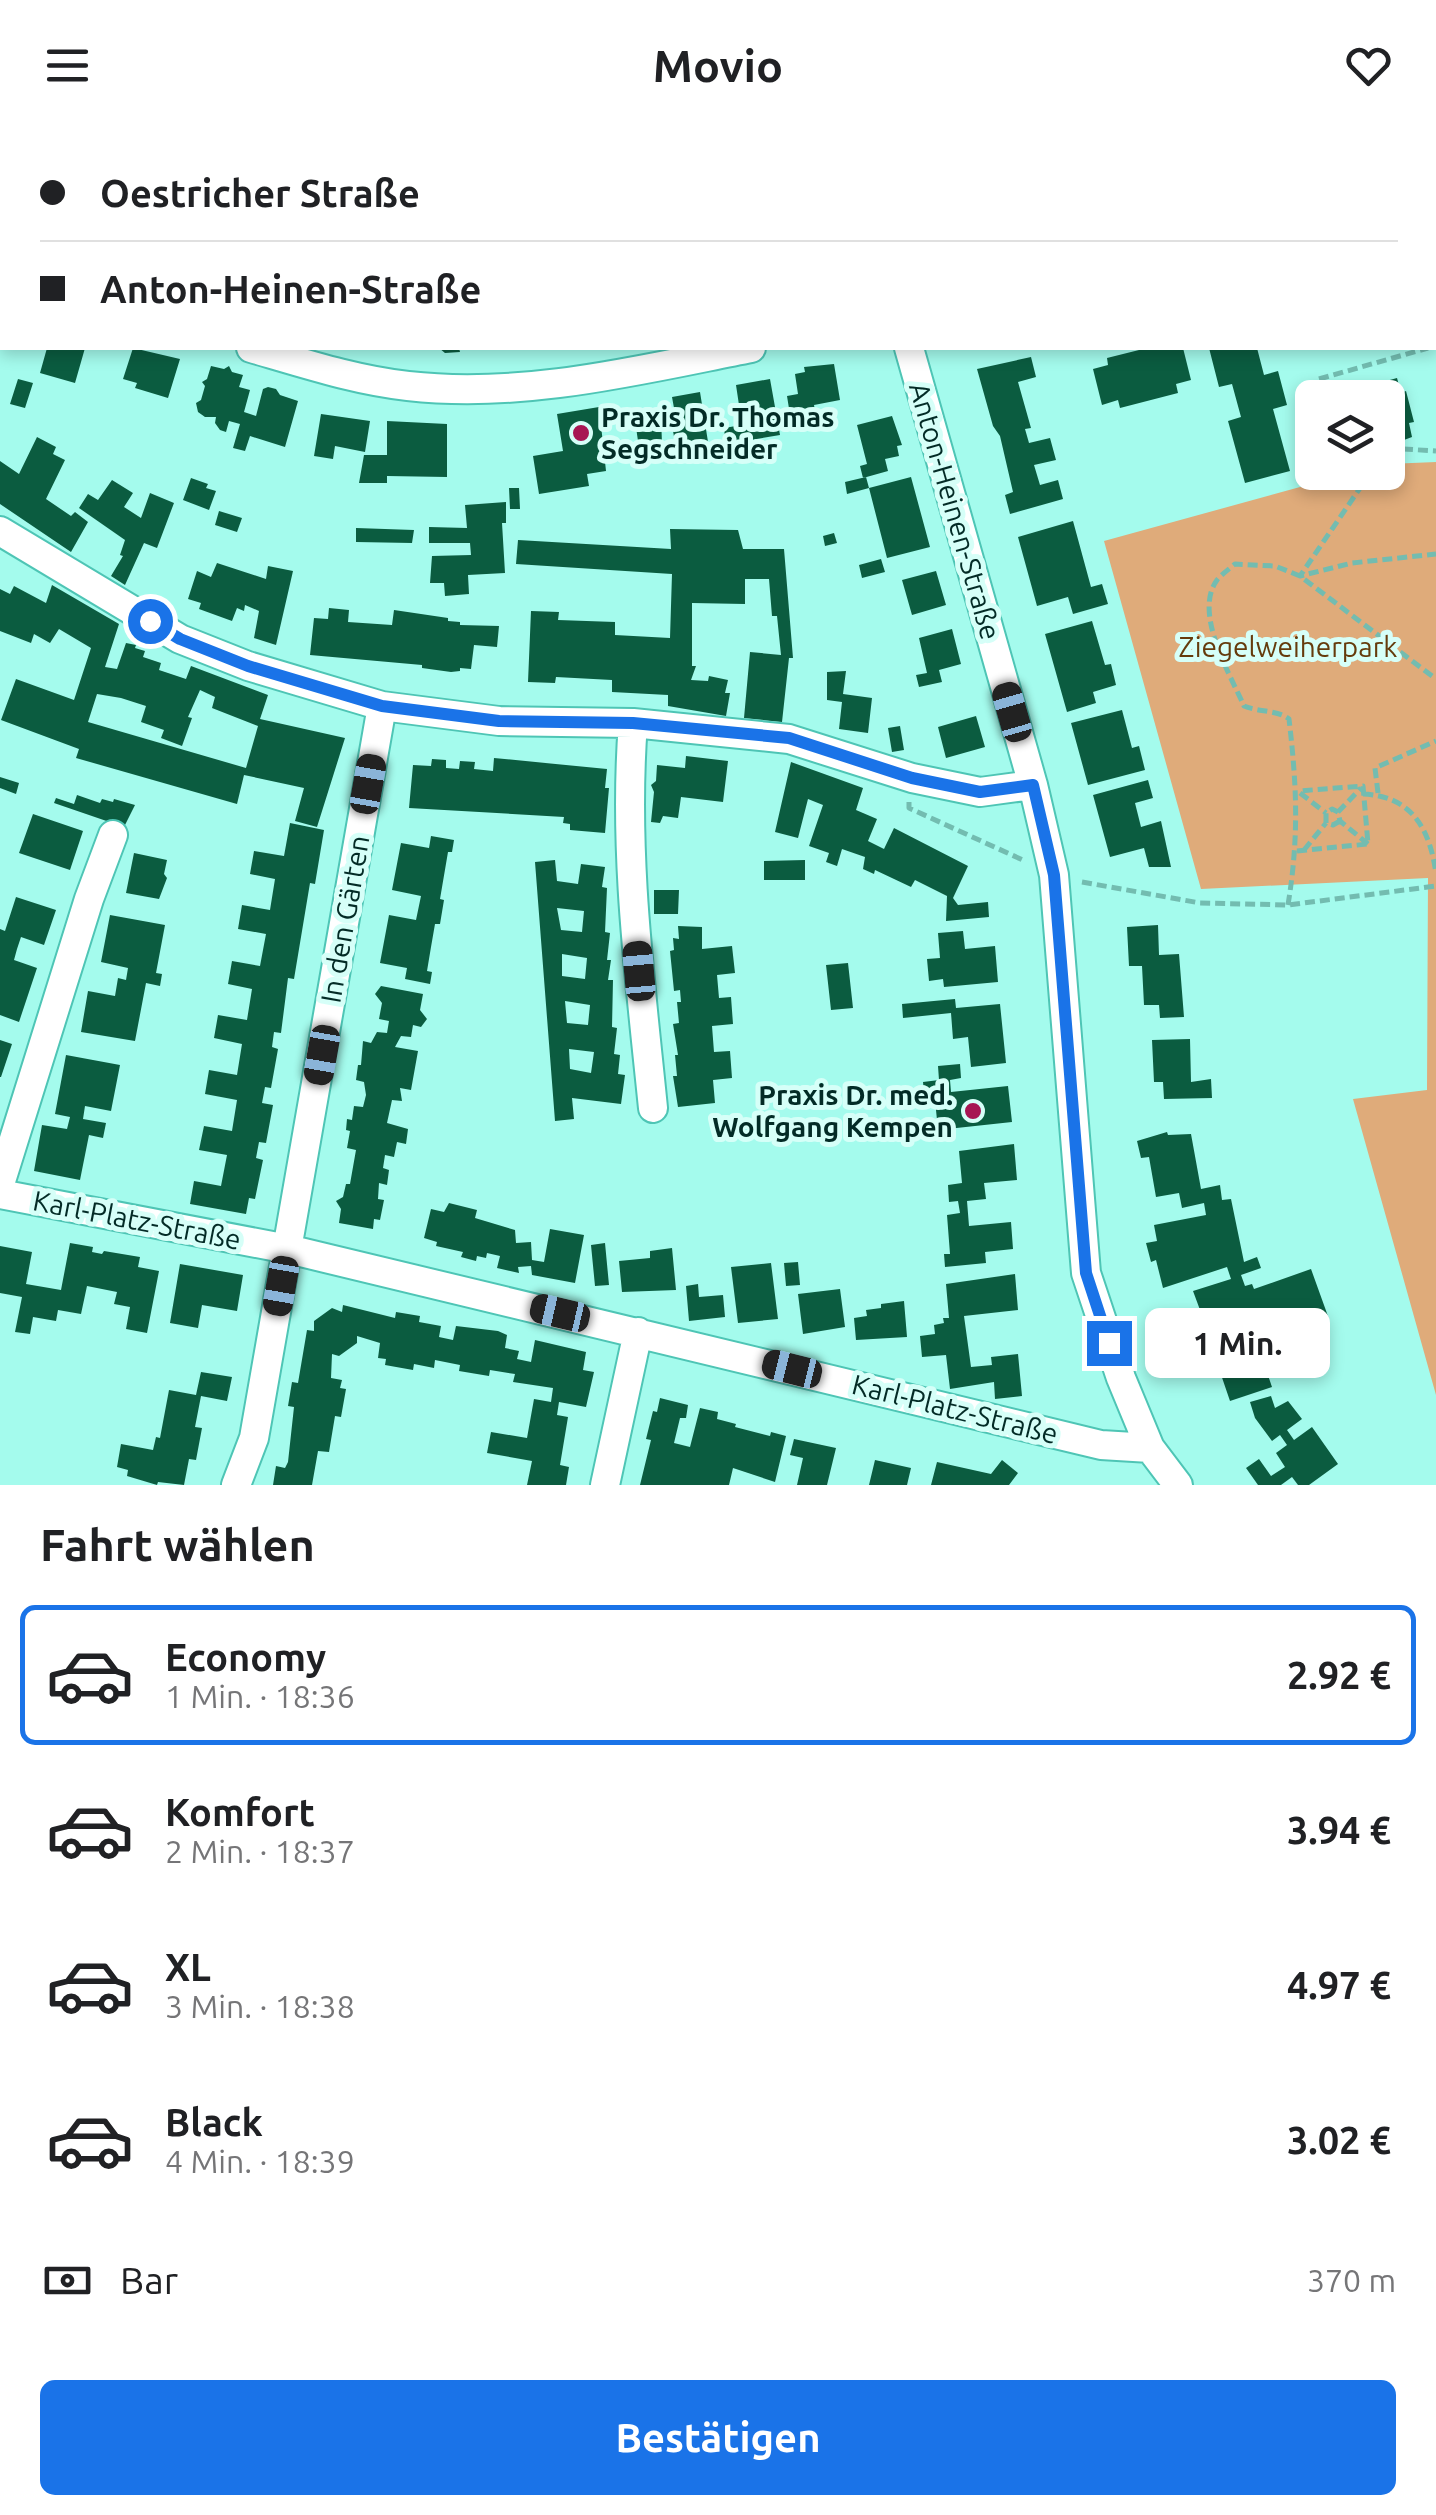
<!DOCTYPE html>
<html lang="de">
<head>
<meta charset="utf-8">
<style>
	:root { --surface:#fff; --page:#f2f2f2; --text:#202124; --muted:#757577; --line:#e0e0e0; --accent:#1a73e8 }
	body { margin:0; font-family:Ubuntu,sans-serif; background:var(--page); color:var(--text); height:100vh; display:flex; flex-direction:column; font-size:38px; white-space:nowrap }
	* { box-sizing:border-box; margin:0 }
	p { font-size:32px; color:var(--muted) }
	.icon { flex:none; width:55px; height:55px; fill:none; stroke:currentColor; stroke-width:2; stroke-linecap:round; stroke-linejoin:round }
	.map { position:relative; height:1355px; overflow:hidden }
	.panel { display:flex; flex-direction:column; background:var(--surface); flex:1 }
	.panel>* { flex:none }
	.hud { position:absolute; left:0px; top:0px; width:1438px; height:220px; box-shadow:0 5px 15px #0003; display:grid; align-content:center; height:220px; padding:0 40px; background:var(--surface) }
	.tools { position:absolute; left:1295px; top:250px; display:grid; gap:20px }
	.tools a { display:grid; place-items:center; width:110px; height:110px; border-radius:15px; background:var(--surface); box-shadow:0 5px 15px #0003; font-size:50px }
	.end { position:absolute; width:45px; height:45px; margin:-22px; border:12px solid #1a73e8; background:#fff; box-shadow:0 0 0 5px #fff }
	.from { border-radius:50% }
	.bubble { position:absolute; height:70px; border-radius:15px; background:var(--surface); box-shadow:0 5px 15px #0003; font-size:32px; font-weight:600; line-height:70px; text-align:center }
	.car { position:absolute; width:30px; height:60px; margin:-30px -15px; border-radius:12px; box-shadow:0 0 8px 2px #0007; background:linear-gradient(#222 24%,#8ab4d8 0 40%,#222 0 76%,#8ab4d8 0 86%,#222 0) }
	.hud b { display:flex; align-items:center; gap:35px; height:95px; font-size:38px }
	.hud b+b { border-top:2px solid var(--line) }
	.hud i { width:25px; height:25px; background:var(--text) }
	ul { padding:0; list-style:none }
	li { display:flex; align-items:center; gap:30px; height:140px; margin:0 20px 15px; padding:0 20px; border:5px solid transparent; border-radius:15px }
	li div { flex:1 }
	li b { display:block; font-size:38px }
	li em { font-style:normal; font-weight:600 }
	li.on { border-color:var(--accent) }
	li>.icon { width:90px; height:90px; stroke-width:1.5 }
	h2 { padding:0 40px; font-size:45px; line-height:120px }
	.pay { display:flex; align-items:center; gap:25px; height:110px; padding:0 40px; font-size:38px }
	.pay p { margin-inline-start:auto }
	.action { display:flex; gap:20px; margin-top:auto; padding:20px 40px }
	.action a { flex:1; height:115px; border-radius:15px; background:var(--accent); color:#fff; font-size:40px; font-weight:600; line-height:115px; text-align:center }
	header { display:flex; justify-content:space-between; align-items:center; height:130px; padding:0 40px; background:var(--surface); font-size:45px; font-weight:600 }
	.map>svg:first-child { display:block }
	.green { fill:#dfab7a }
	.building { fill:#0b5c40; fill-rule:evenodd }
	.lines { fill:none; stroke-linecap:round; stroke-linejoin:round }
	.minor-casing { stroke:#4ec5b5; stroke-width:32 }
	.path { stroke:#73bcb0; stroke-width:5; stroke-dasharray:10 5; stroke-linecap:butt }
	.minor { stroke:#fff; stroke-width:28 }
	.route { stroke:#1a73e8; stroke-width:12 }
	.poi-dot { fill:#a71653; stroke:#d6fff8; stroke-width:4 }
	.labels { text-anchor:middle; stroke-width:10; stroke-linejoin:round; paint-order:stroke }
	.poi-label { font-size:28px; font-weight:bold; fill:#032b26; stroke:#d6fff8; text-anchor:start }
	.street-label { font-size:28px; fill:#032b26; stroke:#d6fff8 }
	.park-label { font-size:28px; fill:#653b0c; stroke:#d6fff8 }
</style>
</head>
<body>
<header><svg class="icon" aria-label="menu" viewBox="0 0 24 24"><path d="M4 6h16M4 12h16M4 18h16"/></svg>Movio<svg class="icon" aria-label="heart" viewBox="0 0 24 24"><path d="M12 20l-8-8c-3-5 5-10 8-4 3-6 11-1 8 4z"/></svg></header>
<div class="map">
<svg width="1436" height="1355" viewBox="0 0 1436 1355">
	<rect width="100%" height="100%" fill="#a4fbed"/>
	<path class="green" d="M1436 332V1265L1353 969 1427 960 1428 748 1201 759 1104 411 1351 343 1388 342V334Z"/>
	<path class="building" d="M47 218H85L75 253 40 243Z
		M133 218 180 229 168 268 135 258 137 253 123 249Z
		M439 218H459L460 222 445 223Z
		M1147 218H1183L1191 250 1176 254 1178 263 1120 278 1118 270 1102 275 1093 239 1108 235 1107 228Z
		M1209 218H1257L1264 245 1278 241 1287 275 1273 279 1290 341 1245 353 1228 291 1241 287 1232 254 1219 257Z
		M1031 227 1036 247 1018 252 1031 298 1025 299 1029 313 1050 308 1056 330 1034 335 1040 355 1058 350 1063 369 1010 384 1005 365 1013 362 1000 306 993 296 977 239Z
		M834 234 840 270 814 275 816 286 791 291 787 266 798 264 795 244 805 242 804 237Z
		M211 236 224 239 229 236 232 242 243 245 239 257 250 260 244 282 256 286 263 259 268 257 276 259 280 265 298 271 285 317 250 306 245 321 233 318 240 294 229 291 226 302 220 300 215 293 216 287H205L198 282 196 273 201 270 205 256 202 252 207 249Z
		M1397 248 1401 263 1406 261 1414 292 1409 293 1412 307 1388 316V268H1345L1343 263Z
		M18 249 33 253 25 278 10 274Z
		M770 249 780 305 745 311 747 325 727 328 724 298 742 295 736 255Z
		M700 262 709 318 677 323 673 301 678 300 672 267Z
		M599 277 606 341 587 344 589 356 539 364 533 326 563 321 557 284Z
		M321 284 370 291 365 322 335 316 333 329 314 326Z
		M661 286 662 314 639 318 635 290Z
		M892 286 902 315 897 316 899 326 885 329 888 341 863 348 860 336 867 334 857 295Z
		M387 291 447 294V347L387 346V353H359L364 325H387Z
		M37 307 56 317 53 324 65 330 46 369 71 386 75 382 88 392 71 422 0 374V331L19 344Z
		M866 347 869 358 847 364 845 352Z
		M911 347 930 417 887 428 869 358Z
		M191 348 208 354 206 358 216 361 209 380 183 370Z
		M112 350 133 363 124 377 141 388 150 363 174 373 157 418 144 413 125 455 111 446 123 426 120 425 125 410 79 378 88 364 98 370Z
		M509 358H519L520 379H510Z
		M506 372V393H502L505 443 468 445 469 464 445 466 444 453H430L432 426 471 425 470 413H429V397L467 398 465 375Z
		M219 381 242 388 237 402 215 395Z
		M1073 391 1091 457 1102 454 1108 474 1073 484 1068 467 1037 476 1018 407Z
		M356 398 414 400 412 413 356 412Z
		M670 399 738 400 743 419H784L793 528H789L782 592 744 588 750 522 781 525 777 486H772L769 449H745V474L692 473V536H696L691 550 708 551 709 546 728 550 725 563H730L726 586 668 576V565L612 562V550L556 547 555 553 528 552 531 481 559 482 558 490 615 492V505L670 508 672 444 516 434 518 410 671 419Z
		M834 403 837 413 825 416 823 406Z
		M881 429 885 442 862 448 859 435Z
		M217 433 266 449 268 436 293 441 276 515 254 508 259 481 245 475 244 481 237 478 232 491 199 479 201 473 188 469 197 441 211 447Z
		M936 441 946 475 912 485 902 450Z
		M52 455 119 494 105 537 117 539 126 513 136 515 135 518 145 521 143 527 161 533 159 540 186 549 191 536 268 565 260 589 345 608 317 697 295 691 304 658 244 645 237 674 76 628 79 619 1 590 16 549 74 570 91 518 59 499 50 513 34 504 31 513 0 501V459L10 464 14 456 46 473ZM200 560 215 567 212 578 258 596 246 638 88 592 97 564 121 568 146 576 141 592 164 600 161 608 182 616 192 588 188 587Z
		M329 478 349 480 348 492 392 495 394 480 448 488V491L460 492V495L499 496 497 517 474 515 471 539 460 538V541L451 542 422 538V535L310 525 314 488 328 489Z
		M1092 491 1105 535 1111 534 1116 555 1093 562 1096 573 1067 582 1045 504Z
		M952 499 961 534 939 540 942 552 919 557 916 545 927 543 919 508Z
		M846 541 843 564 872 568 868 603 839 599 842 572 827 570V542Z
		M1122 580 1132 618 1139 616 1145 640 1088 655 1071 593Z
		M976 586 985 617 946 628 938 597Z
		M900 596 904 620 892 622 888 598Z
		M686 626 728 631 723 672 681 667 678 688 663 686 660 693 651 692 654 662 651 655 656 651 657 635 685 638Z
		M494 628 607 639 605 658H609L605 703 570 700V694L563 693 564 687 409 678 413 635 431 636 432 629 446 630V638L459 639 460 631 475 632 474 639 493 641Z
		M791 632 863 658 856 680 877 689 868 711 884 719 894 698 968 736 953 768 958 775 988 772 989 787 946 791 947 766 915 750 911 757 875 740 874 744 863 739 865 727 842 719 837 736 826 732 829 723 809 716 823 675 808 669 798 708 775 702Z
		M0 647 19 653 16 664 0 658Z
		M1148 650 1153 668 1135 673 1141 697 1161 691 1171 737H1149L1144 718 1110 727 1093 665Z
		M77 665 100 673 102 669 113 672 114 669 135 675 124 697 54 673 56 668 74 674Z
		M33 684 83 701 70 740 19 723Z
		M290 693 324 700 315 754 310 753 294 849 288 848 281 903 274 902 272 917 278 919 271 958 265 957 262 973 273 975 266 1013 259 1012 256 1028 263 1030 255 1069 249 1068 246 1084 190 1074 194 1051 221 1056 227 1025 199 1020 204 996 232 1001 237 970 205 964 209 940 237 945 242 914 214 908 218 885 247 890 252 859 228 854 232 831 260 836 266 804 238 799 242 775 270 780 275 749 250 744 254 721 284 726Z
		M431 706 454 710 452 722H448L440 769 444 770 440 794H435L431 817 427 841 432 842 430 854 405 849 407 838 380 833 389 785 416 790 421 766 392 760 401 713 429 718Z
		M134 723 167 730 164 744 167 748 159 769 126 763Z
		M555 730 557 751 578 754 581 734 605 737 602 757 607 758 605 802 610 803 607 830H611L608 850H613L612 897 617 898 614 924 620 925 618 944 625 945 621 974 572 968 574 989 555 991 535 732ZM557 778 584 781 582 802 561 800ZM562 824 587 828 585 849 562 846ZM565 871 590 875 588 895 567 893ZM569 919 594 922 591 943 570 939Z
		M805 730V750H764V731Z
		M654 760H679L678 784H654Z
		M16 767 56 780 44 815 21 807 17 819 14 830 37 838 19 892 0 885V799L5 801Z
		M110 785 165 795 156 843 162 844 160 856 146 853 135 911 81 902 88 861 115 866 118 848 126 850 128 838 101 832Z
		M1158 795 1159 825 1179 824 1184 887 1160 888 1159 875H1144L1142 836H1129L1127 797Z
		M678 796 702 797V819L732 816 735 843 717 845 719 868 731 867 733 894 712 896 714 922 730 921 732 948 713 950 715 973 678 977 673 946H677L675 925H678L673 894 679 893 677 872H681L680 860 674 861 670 821 674 820 673 808 679 809Z
		M963 801 965 819 995 816 998 852 944 857 943 849 929 851 927 829 940 828 938 803Z
		M848 833 853 878 831 880 826 835Z
		M381 856 423 864 420 880 427 889 421 897 413 895 411 907 401 906 395 917 418 921 411 960 400 958 402 971 392 970 387 993 408 999 406 1014 397 1012 394 1027 385 1025 383 1038 389 1040 387 1055 379 1053 378 1069 384 1070 380 1090 374 1089 373 1099 339 1093 341 1079 336 1071 343 1067 346 1054H350L356 1020 347 1018 350 1001 346 1000 347 989 352 990 354 976 363 977 366 965 364 952 356 950 358 935H361L363 911 371 913 377 902 387 903 389 891 379 889 382 873 375 864Z
		M955 869 956 878 1000 874 1006 933 971 937 968 907 953 909 951 883 903 888 902 874Z
		M1190 909 1191 952 1211 949 1212 968 1164 969 1163 952H1154L1152 910Z
		M0 910 12 914 1 947H0Z
		M66 925 120 935 111 981 85 976 83 989 106 993 103 1008 89 1005 80 1050 34 1041 42 995 67 999 70 987 55 984Z
		M960 934 961 948 950 950 951 962 1008 956 1012 992 938 1000 935 970 925 971 923 952 939 950 938 936Z
		M1167 1002 1168 1005 1191 1004 1201 1059 1220 1055 1222 1070 1231 1069 1244 1132 1257 1127 1261 1138 1241 1145 1245 1156 1252 1154 1254 1159 1311 1139 1329 1189 1277 1207 1267 1178 1230 1191 1226 1180 1203 1188 1193 1161 1231 1149 1227 1137 1163 1158 1156 1130 1151 1132 1146 1113 1157 1111 1154 1095 1206 1085 1204 1073 1182 1078 1179 1063 1156 1067 1149 1027 1141 1028 1137 1011Z
		M1014 1014 1017 1050 984 1053 986 1069 967 1071 969 1096 1011 1092 1013 1119 985 1122 986 1133 945 1137 944 1124H950L947 1085 960 1083 958 1071 949 1072 948 1055 962 1053 959 1021Z
		M449 1073 477 1080 475 1088 515 1100 516 1113 531 1112 532 1130 544 1132 550 1099 584 1105 575 1153 532 1145 531 1136 518 1137 519 1143 497 1138 500 1126 487 1123 486 1128 477 1126 476 1131 461 1127 463 1122 436 1116 437 1112 424 1108 431 1079 444 1082Z
		M70 1113 93 1117 92 1122 102 1124 104 1121 140 1127 138 1137 159 1141 147 1203 126 1199 130 1177 114 1174 117 1162 87 1156 81 1184 58 1180 56 1191 33 1187 30 1204 15 1202 22 1167 0 1163V1116L32 1122 26 1154 61 1160Z
		M605 1113 609 1155 595 1156 591 1115Z
		M672 1118 676 1160 622 1162 619 1131 650 1128V1121Z
		M798 1132 800 1155 786 1156 784 1133Z
		M771 1133 778 1189 738 1193 731 1137Z
		M180 1134 243 1145 237 1181 202 1175 198 1198 170 1193Z
		M1015 1144 1018 1180 964 1186 971 1237 992 1235 991 1227 1018 1224 1022 1266 995 1269 994 1252 950 1259 946 1225 922 1227 920 1206 935 1204 934 1195 944 1193 943 1188H949L946 1154Z
		M698 1154 699 1167 723 1165 725 1187 689 1191 686 1156Z
		M840 1159 845 1197 803 1204 798 1164Z
		M904 1171 907 1207 856 1210 854 1188 867 1186 866 1180 881 1178V1174Z
		M343 1175 395 1188 396 1182 420 1186 419 1192 441 1196 439 1207 453 1210 456 1196 498 1201 507 1205 505 1218 519 1221 517 1229 531 1232 535 1210 586 1222 583 1240 594 1242 586 1277 559 1272 557 1285 568 1287 560 1335 569 1337 566 1355H527L532 1331 487 1323 491 1302 527 1308 534 1269 551 1272 553 1258 513 1252 515 1244 490 1240 489 1246 459 1241 460 1235 435 1230 434 1238 414 1234 413 1240 385 1235 386 1229 378 1228 380 1213 357 1206V1213L339 1226 332 1224 331 1248 342 1250 340 1258 346 1259 341 1287 335 1286 329 1322 318 1321 312 1355H273L276 1336 285 1338 288 1332 294 1277 288 1276 292 1252 298 1253 307 1200 314 1201V1191L332 1178 342 1182Z
		M1257 1213 1272 1257 1230 1271 1215 1227Z
		M201 1242 232 1247 227 1271 201 1266 195 1297 202 1298 196 1330 189 1329 184 1355 158 1352 157 1355 127 1346 128 1340 117 1337 121 1314 153 1320 156 1307 160 1308 169 1260 196 1265Z
		M1271 1266 1275 1278 1288 1271 1302 1289 1287 1300 1294 1310 1312 1297 1338 1334 1309 1355H1298L1292 1347 1281 1355H1258L1246 1338 1259 1329 1271 1346 1285 1337 1276 1323 1287 1315 1280 1305 1272 1311 1255 1288 1250 1272Z
		M660 1268 688 1275 686 1288H680L674 1313 690 1317 700 1278 718 1282 717 1289 736 1294 735 1297 770 1306 771 1302 786 1306 775 1352 733 1338 729 1355H640L651 1310 646 1309 653 1281 657 1282Z
		M794 1309 836 1318 827 1355H797L803 1328 790 1325Z
		M875 1330 911 1338 907 1355H869Z
		M1002 1330 1018 1343 1009 1355H931L937 1332 991 1344Z"/>
	<g class="lines">
		<defs>
			<path id="minor" d="M801 0 802 2
				M0 140 2 141
				M251 218C303 233 354 250 408 256 524 269 639 240 751 218
				M909 218 1033 655 1054 745 1086 1143 1121 1248 1150 1318 1178 1355
				M0 401 180 509 248 536 382 576 499 591 633 593 789 609 912 648 980 662 1033 655
				M633 593C623 722 640 849 653 978
				M0 1054 89 769 113 705
				M0 1064 288 1119 1101 1315 1150 1318
				M236 1355 254 1308 382 576
				M605 1355 638 1202"/>
		</defs>
		<use href="#minor" class="minor-casing"/>
		<path class="path" d="M1435 105H1436
			M1435 215H1436
			M1319 249 1428 218
			M1388 318 1436 321
			M1371 342 1300 446 1352 433 1436 424
			M1300 663 1326 683
			M1378 663 1375 638 1436 611
			M1363 664C1412 666 1430 699 1436 744
			M909 672V678L1025 731
			M1338 682 1361 658
			M1340 691 1333 695 1326 693V683L1332 679 1338 682 1340 691 1368 714
			M1304 720 1326 693
			M1297 721 1368 714 1363 656 1298 661
			M1082 752 1200 773 1288 775 1436 756
			M1288 775C1299 707 1297 657 1289 589 1278 580 1258 582 1244 576 1230 544 1193 483 1217 450 1222 444 1229 439 1235 434L1275 436 1300 446 1436 549"/>
		<use href="#minor" class="minor"/>
	</g>
	<g class="lines">
		<path class="route" d="M150 491 180 509 248 536 382 576 499 591 633 593 789 608 912 648 980 662 1033 655 1054 745 1086 1143 1109 1213"/>
	</g>
	<g class="poi-dot">
		<circle cx="581" cy="303" r="10"/>
		<circle cx="973" cy="981" r="10"/>
	</g>
	<g class="labels">
		<g class="poi-label">
			<text x="601" y="297">Praxis Dr. Thomas<tspan x="601" dy="32">Segschneider</tspan></text>
			<text x="953" y="975" text-anchor="end">Praxis Dr. med.<tspan x="953" dy="32">Wolfgang Kempen</tspan></text>
		</g>
		<g class="street-label">
			<text transform="translate(955 381) rotate(74)" y="10">Anton-Heinen-Straße</text>
			<text transform="translate(345 789) rotate(-80)" y="10">In den Gärten</text>
			<text transform="translate(137 1090) rotate(11)" y="10">Karl-Platz-Straße</text>
			<text transform="translate(955 1279) rotate(14)" y="10">Karl-Platz-Straße</text>
		</g>
		<g class="park-label">
			<text x="1288" y="527">Ziegelweiherpark</text>
		</g>
	</g>
</svg>
<div class="tools">
<a><svg class="icon" aria-label="layers" viewBox="0 0 24 24"><path d="M12 4l9 5-9 5-9-5zM3 14l9 5 9-5"/></svg></a>
</div>
<i class="end from" style="left:150px;top:491px"></i>
<i class="end" style="left:1109px;top:1213px"></i>
<div class="bubble" style="left:1145px;top:1178px;width:185px">1 Min.</div>
<i class="car" style="left:1012px;top:582px;rotate:344deg"></i>
<i class="car" style="left:368px;top:654px;rotate:10deg"></i>
<i class="car" style="left:639px;top:841px;rotate:355deg"></i>
<i class="car" style="left:322px;top:925px;rotate:190deg"></i>
<i class="car" style="left:281px;top:1156px;rotate:190deg"></i>
<i class="car" style="left:560px;top:1183px;rotate:283deg"></i>
<i class="car" style="left:792px;top:1239px;rotate:284deg"></i>
<div class="hud">
<b><i class="from"></i>Oestricher Straße</b>
<b><i></i>Anton-Heinen-Straße</b>
</div>
</div>
<section class="panel">
<h2>Fahrt wählen</h2>
<ul>
<li class="on"><svg class="icon" aria-label="car" viewBox="0 0 24 24"><path d="M5 17H2v-5l4-1 3-4h7l3 4 3 1v5h-3M9 17h6M6 11h13"/><circle cx="7" cy="17" r="2"/><circle cx="17" cy="17" r="2"/></svg><div><b>Economy</b><p>1 Min. · 18:36</p></div><em>2.92 €</em></li>
<li><svg class="icon" aria-label="car" viewBox="0 0 24 24"><path d="M5 17H2v-5l4-1 3-4h7l3 4 3 1v5h-3M9 17h6M6 11h13"/><circle cx="7" cy="17" r="2"/><circle cx="17" cy="17" r="2"/></svg><div><b>Komfort</b><p>2 Min. · 18:37</p></div><em>3.94 €</em></li>
<li><svg class="icon" aria-label="car" viewBox="0 0 24 24"><path d="M5 17H2v-5l4-1 3-4h7l3 4 3 1v5h-3M9 17h6M6 11h13"/><circle cx="7" cy="17" r="2"/><circle cx="17" cy="17" r="2"/></svg><div><b>XL</b><p>3 Min. · 18:38</p></div><em>4.97 €</em></li>
<li><svg class="icon" aria-label="car" viewBox="0 0 24 24"><path d="M5 17H2v-5l4-1 3-4h7l3 4 3 1v5h-3M9 17h6M6 11h13"/><circle cx="7" cy="17" r="2"/><circle cx="17" cy="17" r="2"/></svg><div><b>Black</b><p>4 Min. · 18:39</p></div><em>3.02 €</em></li>
</ul>
<div class="pay"><svg class="icon" aria-label="cash" viewBox="0 0 24 24"><path d="M3 7h18v10H3z"/><circle cx="12" cy="12" r="2"/></svg>Bar<p>370 m</p></div>
<div class="action"><a>Bestätigen</a></div>
</section>
</body>
</html>
